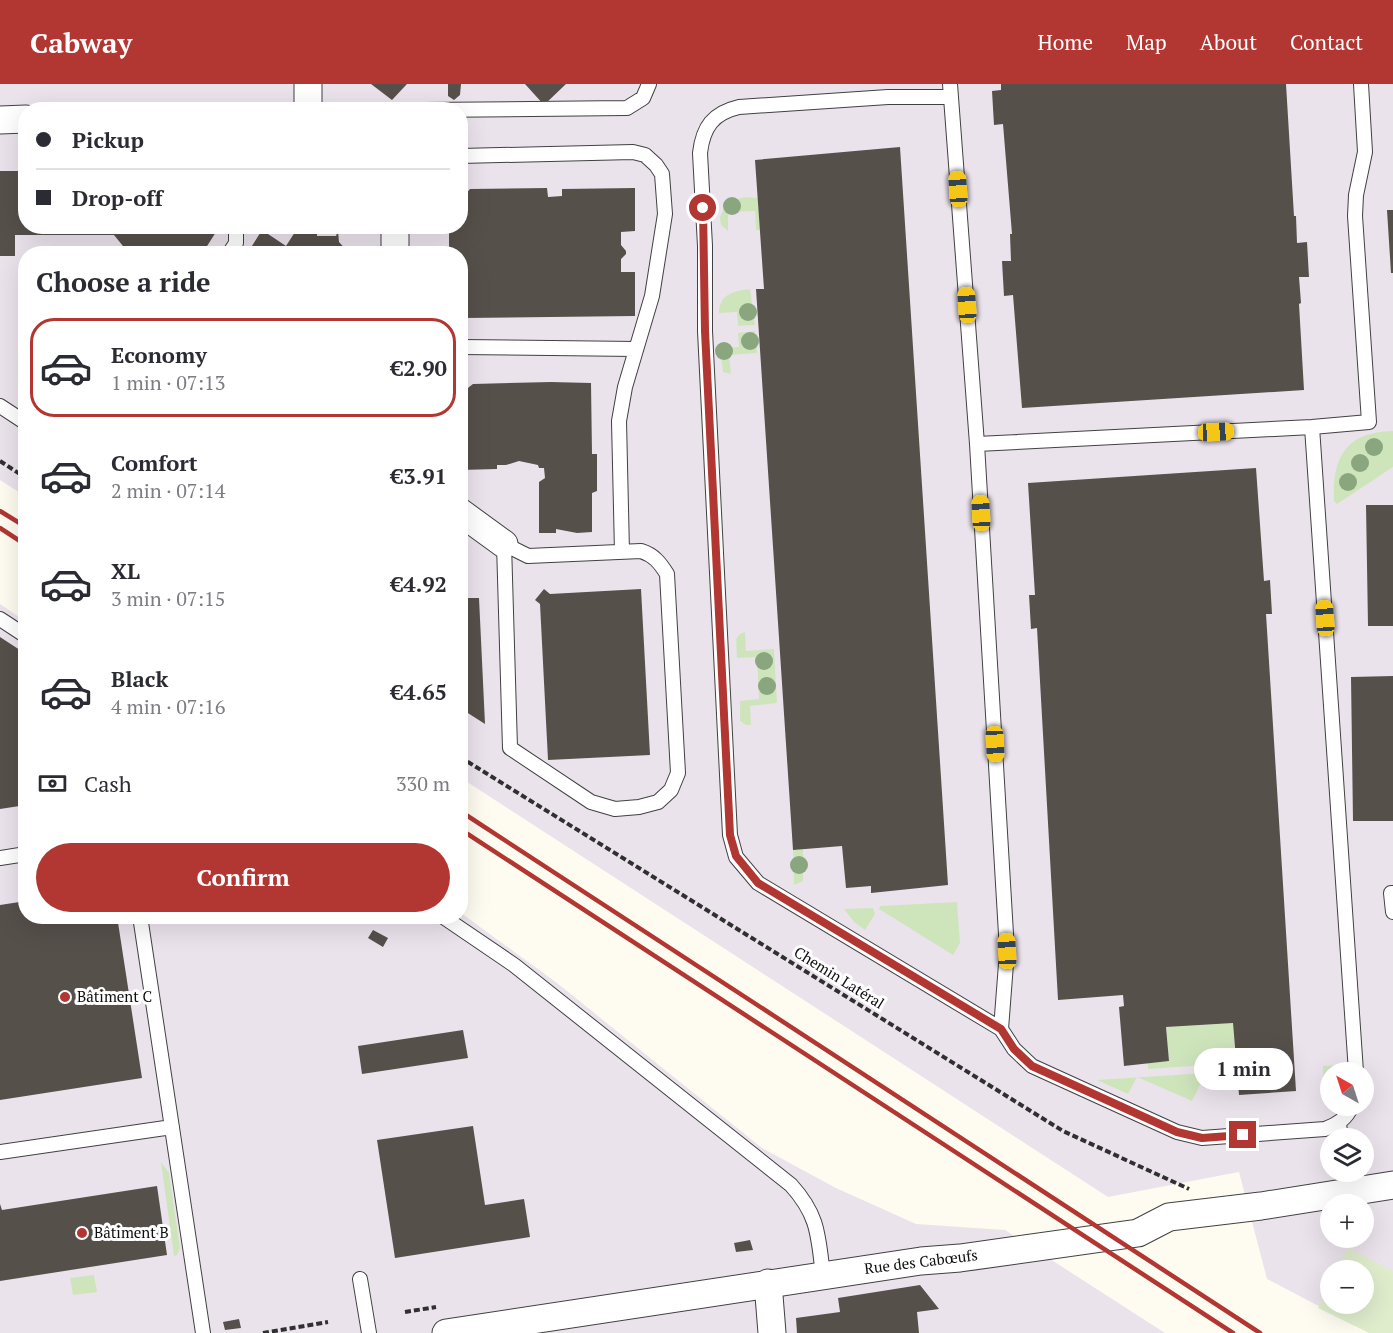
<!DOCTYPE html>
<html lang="en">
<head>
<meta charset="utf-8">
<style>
	:root { --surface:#fff; --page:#f2f2f3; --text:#2b2b33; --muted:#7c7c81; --line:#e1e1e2; --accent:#b23632 }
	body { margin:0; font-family:"PT Serif",serif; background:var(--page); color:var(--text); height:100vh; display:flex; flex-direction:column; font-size:22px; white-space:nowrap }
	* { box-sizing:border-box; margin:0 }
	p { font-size:20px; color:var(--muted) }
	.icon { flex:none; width:33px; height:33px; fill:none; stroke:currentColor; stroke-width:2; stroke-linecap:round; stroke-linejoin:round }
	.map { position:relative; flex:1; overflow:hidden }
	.panel { position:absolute; left:18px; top:162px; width:450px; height:678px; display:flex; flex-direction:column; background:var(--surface); border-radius:24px; box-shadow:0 6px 24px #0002 }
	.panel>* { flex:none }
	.guide { position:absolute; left:18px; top:18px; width:450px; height:132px; border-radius:24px; box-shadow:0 6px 24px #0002; display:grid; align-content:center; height:132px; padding:0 18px; background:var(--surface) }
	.needle { width:39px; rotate:321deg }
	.fabs { position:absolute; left:1320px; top:978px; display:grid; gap:12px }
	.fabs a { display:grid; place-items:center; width:54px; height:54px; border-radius:50%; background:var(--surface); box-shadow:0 6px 24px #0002; font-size:30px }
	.end { position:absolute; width:27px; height:27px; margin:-14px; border:8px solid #b23632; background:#fff; box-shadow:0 0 0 3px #fff }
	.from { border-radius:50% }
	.bubble { position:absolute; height:42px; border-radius:21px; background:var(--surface); box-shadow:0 6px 24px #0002; font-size:20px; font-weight:800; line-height:42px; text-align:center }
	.car { position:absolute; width:18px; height:36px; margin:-18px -9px; border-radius:8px; box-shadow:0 0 4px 2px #0007; background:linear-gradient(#f5c518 24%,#345 0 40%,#f5c518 0 76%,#345 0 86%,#f5c518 0) }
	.guide b { display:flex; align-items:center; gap:21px; height:57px; font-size:22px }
	.guide b+b { border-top:2px solid var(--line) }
	.guide i { width:15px; height:15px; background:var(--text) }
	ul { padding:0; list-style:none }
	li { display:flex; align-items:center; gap:18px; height:99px; margin:0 12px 9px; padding:0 6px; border:3px solid transparent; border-radius:24px }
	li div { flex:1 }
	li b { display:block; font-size:22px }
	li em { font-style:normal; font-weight:800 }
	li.active { border-color:var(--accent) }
	li>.icon { width:54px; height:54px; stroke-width:1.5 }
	h2 { padding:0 18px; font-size:27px; line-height:72px }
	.pay { display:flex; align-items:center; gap:15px; height:66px; padding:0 18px; font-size:22px }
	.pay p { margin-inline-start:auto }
	.primary-button { display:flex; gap:12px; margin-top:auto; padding:12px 18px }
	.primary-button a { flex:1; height:69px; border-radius:36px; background:var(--accent); color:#fff; font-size:24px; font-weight:800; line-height:69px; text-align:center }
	header { display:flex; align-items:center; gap:36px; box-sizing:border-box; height:84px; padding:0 30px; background:var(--accent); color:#fff }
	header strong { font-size:28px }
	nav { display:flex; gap:33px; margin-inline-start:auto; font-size:21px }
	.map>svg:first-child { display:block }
	.industrial { fill:#ebe3ec; fill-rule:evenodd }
	.green { fill:#cee5bc }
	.pitch { fill:#e0edcd }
	.building { fill:#56504b }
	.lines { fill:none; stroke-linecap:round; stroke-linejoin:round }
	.lane-casing { stroke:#414141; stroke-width:16 }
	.street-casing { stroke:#414141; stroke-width:29 }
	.path { stroke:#303030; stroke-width:4; stroke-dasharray:6 3; stroke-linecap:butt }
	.lane { stroke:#fff; stroke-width:14 }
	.street { stroke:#fff; stroke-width:27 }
	.rail { stroke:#b23632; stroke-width:4.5 }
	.tree { fill:#8aa67f }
	.route { stroke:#b23632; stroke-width:8 }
	.poi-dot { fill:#b23632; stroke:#fff; stroke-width:2 }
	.labels { text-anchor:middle; stroke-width:6; stroke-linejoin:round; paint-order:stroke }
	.street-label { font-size:15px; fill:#0e0e0e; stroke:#fff }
	.poi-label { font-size:15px; fill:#0e0e0e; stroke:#fff; text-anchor:start }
</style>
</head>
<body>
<header>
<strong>Cabway</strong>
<nav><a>Home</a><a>Map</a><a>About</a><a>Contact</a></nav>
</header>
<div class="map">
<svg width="1393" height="1249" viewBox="0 0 1393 1249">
	<rect width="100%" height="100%" fill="#fefcf0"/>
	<path class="industrial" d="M0 0H1393V1249H1370L1267 1195 1239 1088 1108 1113 461 694 460 170H26L25 412 0 396ZM26 26H460V142H26ZM1330 988H1364V1022H1330ZM1330 1054H1364V1088H1330ZM1330 1120H1364V1154H1330ZM1330 1186H1364V1220H1330Z
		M0 520 25 537 26 832H460L461 829 557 899 762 1064 836 1104 916 1140 1005 1146 1165 1249H0Z"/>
	<path class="green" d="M746 113 758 114 760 146H756L755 127 728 128V147L721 141 720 134C723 121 733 115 746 113Z
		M750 205 755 241 738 242 737 228 719 229C719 210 734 207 750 205Z
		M755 247 757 269 729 271 731 290 723 288 720 264 739 263 738 249Z
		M1393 347V383L1337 420 1334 417C1332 373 1346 348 1393 347Z
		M745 548 746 567 774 565 777 619 750 622 751 641H746L740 637V617L759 615 757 573 737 574 736 555 740 550Z
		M803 765V797L794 801 793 766Z
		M957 818 960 859 953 871 879 825 880 822Z
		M873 824 875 830 865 846 854 838 844 825Z
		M1233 939 1236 979 1148 985V979L1169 977 1166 943Z
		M1341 981V988H1330V1007H1323V982Z
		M1206 989 1192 1017 1137 993 1128 1010 1097 996Z
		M161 1078 169 1089 180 1164 177 1171 174 1172Z
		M94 1191 97 1208 73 1211 70 1194Z"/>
	<path class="pitch" d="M1348 1164 1393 1187V1249H1369L1318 1224 1330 1199V1220H1364V1186H1337Z"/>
	<path class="building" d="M371 0H407L392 16Z
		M448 0H461L460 11 454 16 448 12Z
		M525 0H566L544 21Z
		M1001 0H1286L1294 132H1296L1297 159 1307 158 1309 193H1299L1301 219 1299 220 1304 306 1022 324 1013 211 1004 212 1002 177H1011L1010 150H1012L1003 40 994 41 992 7 1001 6Z
		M900 63 948 801 871 809V802L846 804 842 762 793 766 756 205H764L755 76Z
		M0 87H26V142H208L216 148 202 170H126L127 167 114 151H15V172H0Z
		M547 104 548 113 562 112V105L635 104V147L621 148V161L626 167V170L621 175V188H635V232L464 234V229L460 225V170H449V142H460V112H464L470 105Z
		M1387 126H1393V189H1391Z
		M262 146 286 162 295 148 317 149V152H336L338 147 339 158 350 170H247Z
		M551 298 591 299 592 370H597V407L592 409V448L577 449 556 445V449H539V398L545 394 544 384H539L538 381 519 377 506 381H497V385L460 386V310L473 300Z
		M1256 384 1264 497 1270 496 1272 530H1266L1296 1007 1239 1011 1233 939 1166 943 1169 977 1124 982 1119 923 1124 922 1123 911 1058 916 1037 544 1031 545 1029 511H1035L1028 399Z
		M1366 421H1393V542H1368Z
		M460 504 466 507V514H479L485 640 460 624Z
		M544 505 550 510 641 505 650 671 548 676 540 520 535 516Z
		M0 553 26 570V721L0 725Z
		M1393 592V737H1353L1351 593Z
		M26 817V832H117L142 994 0 1016V821Z
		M373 846 388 854 383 863 368 854Z
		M463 946 468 974 362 990 358 962Z
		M473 1042 485 1121 524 1115 530 1153 395 1174 377 1056Z
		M157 1102 167 1171 0 1197V1120L2 1126Z
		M750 1156 753 1166 736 1168 734 1159Z
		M920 1201 939 1225 917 1228 919 1249H797L796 1234 840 1228 838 1214Z
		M239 1235 241 1244 225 1246 223 1238Z"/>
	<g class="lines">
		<defs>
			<path id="lane" d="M950 0 977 360 1007 867 1001 945 1014 965 1032 982 1177 1048 1202 1054 1325 1045C1338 1040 1346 1035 1352 1022
				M951 13H888L739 23C713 29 703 43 700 69L705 162V247L730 751 736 773 758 799 1001 945
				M423 26 627 24 643 14 649 0
				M460 72 633 68 645 71 656 81 662 90 665 130 652 212 625 303 619 337 622 468
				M229 170 236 159V142
				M460 263 636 265
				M0 322 26 339
				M1312 343 1356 988
				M977 360 1312 343 1369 338 1355 132 1356 111 1365 68 1361 0
				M504 460 528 472 641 467C654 471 660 479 667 490L678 689 671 706 658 718 639 723 615 725 591 718 510 664Z
				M0 535 26 552
				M0 774 26 770
				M1393 809H1391L1393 828
				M140 832 203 1249
				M442 832 514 881 791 1101C819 1132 818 1152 823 1191
				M1339 1040 1341 1054
				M0 1068 172 1043
				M1349 1088 1354 1107
				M360 1195 369 1249"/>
			<path id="street" d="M308 26V0
				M0 36 26 35
				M395 142V170
				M460 428 504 460
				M768 1199 772 1249
				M446 1249 921 1177 960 1174 1138 1149 1169 1133 1261 1122 1393 1101"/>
		</defs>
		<use href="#lane" class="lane-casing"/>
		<use href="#street" class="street-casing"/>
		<path class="path" d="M0 377 26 394
			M460 673 1063 1047 1189 1105
			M405 1228 436 1223
			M263 1249 328 1238"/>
		<use href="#lane" class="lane"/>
		<use href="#street" class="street"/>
		<path class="rail" d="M0 427 26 443
			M0 444 26 461
			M460 727 1260 1249
			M460 745 1233 1249"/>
	</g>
	<g class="tree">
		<circle cx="732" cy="122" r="9"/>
		<circle cx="748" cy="228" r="9"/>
		<circle cx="750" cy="257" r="9"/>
		<circle cx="724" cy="267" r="9"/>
		<circle cx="1374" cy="363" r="9"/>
		<circle cx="1360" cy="379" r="9"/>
		<circle cx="1348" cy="398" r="9"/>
		<circle cx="764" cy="577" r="9"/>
		<circle cx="767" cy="602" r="9"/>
		<circle cx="799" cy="781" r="9"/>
	</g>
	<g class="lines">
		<path class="route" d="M703 124 705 247 730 751 736 772 758 799 1001 945 1014 965 1032 982 1177 1048 1202 1054 1243 1051"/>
	</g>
	<g class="poi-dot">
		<circle cx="65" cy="913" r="6"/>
		<circle cx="82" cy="1149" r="6"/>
	</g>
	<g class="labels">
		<g class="street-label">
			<text transform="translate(839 894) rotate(32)" y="5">Chemin Latéral</text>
			<text transform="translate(921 1178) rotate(-7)" y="5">Rue des Cabœufs</text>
		</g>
		<g class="poi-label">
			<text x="77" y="918">Bâtiment C</text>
			<text x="94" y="1154">Bâtiment B</text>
		</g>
	</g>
</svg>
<div class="fabs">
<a><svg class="needle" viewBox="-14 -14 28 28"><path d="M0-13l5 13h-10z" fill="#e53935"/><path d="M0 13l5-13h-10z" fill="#7c7c81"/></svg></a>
<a><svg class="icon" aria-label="layers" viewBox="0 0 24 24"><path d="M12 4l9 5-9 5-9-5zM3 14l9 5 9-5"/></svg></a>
<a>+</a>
<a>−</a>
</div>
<i class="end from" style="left:703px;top:124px"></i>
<i class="end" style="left:1243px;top:1051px"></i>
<div class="bubble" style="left:1194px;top:964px;width:99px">1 min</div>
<i class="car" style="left:958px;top:105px;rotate:356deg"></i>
<i class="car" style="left:967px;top:221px;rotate:356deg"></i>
<i class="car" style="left:1216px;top:348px;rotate:87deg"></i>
<i class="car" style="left:981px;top:429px;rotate:357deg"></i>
<i class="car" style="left:1325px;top:534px;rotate:356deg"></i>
<i class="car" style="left:995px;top:660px;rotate:177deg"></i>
<i class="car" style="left:1007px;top:867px;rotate:357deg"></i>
<div class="guide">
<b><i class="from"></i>Pickup</b>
<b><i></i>Drop-off</b>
</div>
<section class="panel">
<h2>Choose a ride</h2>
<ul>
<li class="active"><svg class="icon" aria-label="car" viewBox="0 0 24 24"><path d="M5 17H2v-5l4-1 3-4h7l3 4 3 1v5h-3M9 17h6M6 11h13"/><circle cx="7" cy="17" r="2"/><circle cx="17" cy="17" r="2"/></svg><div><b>Economy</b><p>1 min · 07:13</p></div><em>€2.90</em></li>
<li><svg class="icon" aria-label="car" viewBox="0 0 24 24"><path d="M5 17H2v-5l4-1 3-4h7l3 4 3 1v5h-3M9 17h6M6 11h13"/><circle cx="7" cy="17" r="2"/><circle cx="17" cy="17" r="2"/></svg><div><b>Comfort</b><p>2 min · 07:14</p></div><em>€3.91</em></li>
<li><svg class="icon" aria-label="car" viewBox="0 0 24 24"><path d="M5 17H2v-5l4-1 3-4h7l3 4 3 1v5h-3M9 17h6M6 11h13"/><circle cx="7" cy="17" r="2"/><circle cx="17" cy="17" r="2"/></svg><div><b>XL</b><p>3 min · 07:15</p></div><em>€4.92</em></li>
<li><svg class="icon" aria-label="car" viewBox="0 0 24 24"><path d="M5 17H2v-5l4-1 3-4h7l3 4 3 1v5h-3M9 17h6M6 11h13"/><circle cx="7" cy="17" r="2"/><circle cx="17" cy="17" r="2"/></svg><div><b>Black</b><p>4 min · 07:16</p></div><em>€4.65</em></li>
</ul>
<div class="pay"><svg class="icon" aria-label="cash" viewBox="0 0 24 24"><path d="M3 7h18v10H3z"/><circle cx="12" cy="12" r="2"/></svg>Cash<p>330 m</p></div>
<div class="primary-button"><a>Confirm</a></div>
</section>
</div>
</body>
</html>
